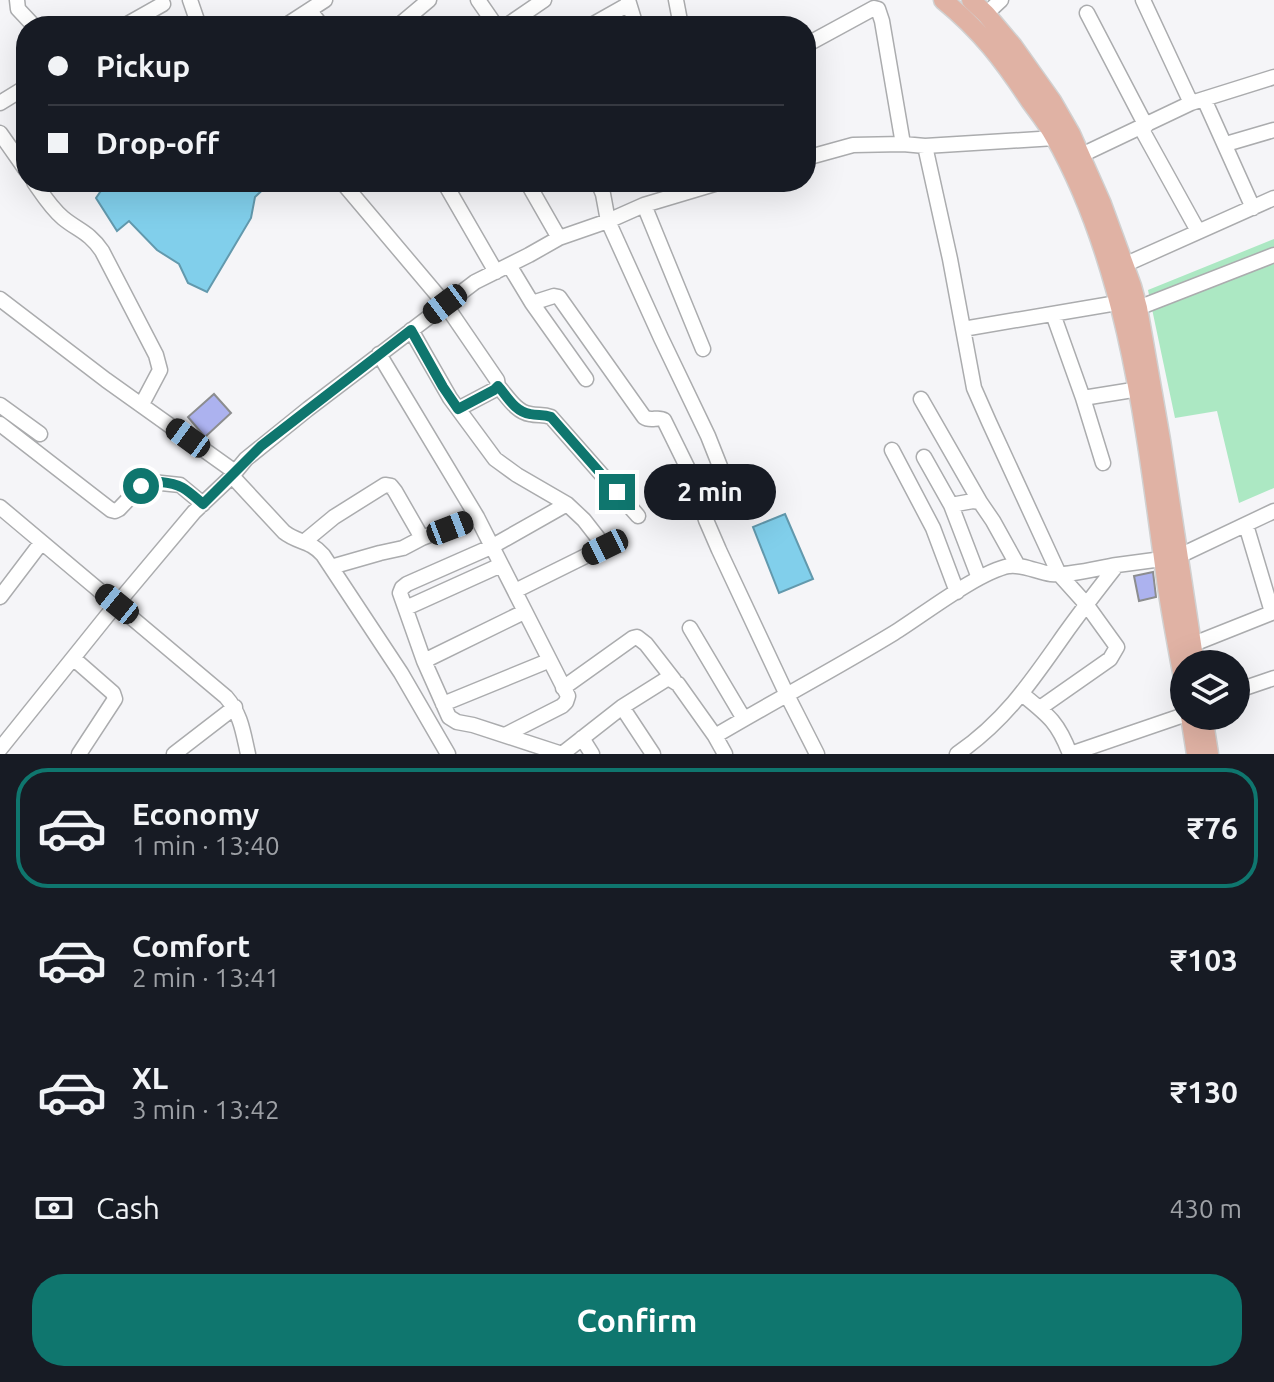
<!DOCTYPE html>
<html lang="en">
<head>
<meta charset="utf-8">
<style>
	:root { --surface:#171b24; --page:#20242c; --text:#f1f3f6; --muted:#9ea1a6; --line:#363941; --accent:#0f766e }
	body { margin:0; font-family:Ubuntu,sans-serif; background:var(--page); color:var(--text); height:100vh; display:flex; flex-direction:column; font-size:30px; white-space:nowrap }
	* { box-sizing:border-box; margin:0 }
	p { font-size:26px; color:var(--muted) }
	.icon { flex:none; width:44px; height:44px; fill:none; stroke:currentColor; stroke-width:2; stroke-linecap:round; stroke-linejoin:round }
	.map { position:relative; height:754px; overflow:hidden }
	.side { display:flex; flex-direction:column; background:var(--surface); flex:1 }
	.side>* { flex:none }
	.top-card { position:absolute; left:16px; top:16px; width:800px; height:176px; border-radius:32px; box-shadow:0 8px 32px #0002; display:grid; align-content:center; height:176px; padding:0 32px; background:var(--surface) }
	.fabs { position:absolute; left:1170px; top:650px; display:grid; gap:16px }
	.fabs a { display:grid; place-items:center; width:80px; height:80px; border-radius:50%; background:var(--surface); box-shadow:0 8px 32px #0002; font-size:40px }
	.end { position:absolute; width:36px; height:36px; margin:-18px; border:10px solid #0f766e; background:#fff; box-shadow:0 0 0 4px #fff }
	.from { border-radius:50% }
	.bubble { position:absolute; height:56px; border-radius:28px; background:var(--surface); box-shadow:0 8px 32px #0002; font-size:26px; font-weight:700; line-height:56px; text-align:center }
	.car { position:absolute; width:24px; height:48px; margin:-24px -12px; border-radius:10px; box-shadow:0 0 6px 2px #0007; background:linear-gradient(#222 24%,#8ab4d8 0 40%,#222 0 76%,#8ab4d8 0 86%,#222 0) }
	.top-card b { display:flex; align-items:center; gap:28px; height:76px; font-size:30px }
	.top-card b+b { border-top:2px solid var(--line) }
	.top-card i { width:20px; height:20px; background:var(--text) }
	ul { padding:14px 0 0; list-style:none }
	li { display:flex; align-items:center; gap:24px; height:120px; margin:0 16px 12px; padding:0 16px; border:4px solid transparent; border-radius:32px }
	li div { flex:1 }
	li b { display:block; font-size:30px }
	li em { font-style:normal; font-weight:700 }
	li.selected { border-color:var(--accent) }
	li>.icon { width:72px; height:72px; stroke-width:1.5 }
	.pay { display:flex; align-items:center; gap:20px; height:88px; padding:0 32px; font-size:30px }
	.pay p { margin-inline-start:auto }
	.primary-button { display:flex; gap:16px; margin-top:auto; padding:16px 32px }
	.primary-button a { flex:1; height:92px; border-radius:32px; background:var(--accent); color:#fff; font-size:32px; font-weight:700; line-height:92px; text-align:center }
	.map>svg:first-child { display:block }
	.green { fill:#ace8c3 }
	.water { fill:#81cfeb; stroke:#6299ad; stroke-width:2 }
	.building { fill:#acb2ef; stroke:#8c8d8f; stroke-width:2 }
	.lines { fill:none; stroke-linecap:round; stroke-linejoin:round }
	.minor-casing { stroke:#abacae; stroke-width:17 }
	.major-casing { stroke:#d1d1d1; stroke-width:21 }
	.minor { stroke:#fff; stroke-width:14 }
	.major { stroke:#e0b2a4; stroke-width:18 }
	.route { stroke:#0f766e; stroke-width:10 }
</style>
</head>
<body>
<div class="map">
<svg width="1274" height="754" viewBox="0 0 1274 754">
	<rect width="100%" height="100%" fill="#f5f5f8"/>
	<path class="green" d="M1274 239V488L1239 503 1217 411 1175 418 1148 290Z"/>
	<path class="water" d="M107 182H271L255 197 251 218 207 292 188 283 179 264 157 250 129 221 117 231 96 198Z
		M785 514 813 579 779 593 753 527Z"/>
	<path class="building" d="M214 394 231 413 205 437 188 417Z
		M1153 572 1156 597 1139 601 1134 576Z"/>
	<g class="lines">
		<defs>
			<path id="minor" d="M17 0 18 9 34 26
				M190 0 199 26
				M478 0 496 26
				M628 0 636 26
				M676 0 681 26
				M1143 0 1191 103
				M310 11 322 26
				M1087 13 1146 126
				M986 14 1001 0
				M124 26 163 4
				M285 26 325 0
				M398 26 429 0
				M506 26 544 0
				M590 26 629 4
				M806 45 874 8 878 9 882 21 903 144
				M1204 99 1253 208
				M0 103 26 87
				M1141 128 1198 231
				M0 133 26 170
				M1226 144 1274 130
				M925 146 950 259 974 388 989 422 1059 574 1086 604 1117 647 1110 659 1040 708
				M806 158 853 145 903 144 925 146 1055 138 1063 136
				M1071 160 1191 103 1274 77
				M34 182C43 195 51 208 63 218 79 231 89 232 102 251L156 355 160 370 142 404
				M342 182 445 304 497 380 498 386 494 390 458 409
				M444 182 496 272
				M527 182 559 238
				M598 182 603 194 608 221 661 338 708 436 729 489 728 496 704 512
				M644 205 703 349
				M509 265 532 303 554 296 559 297 644 417C651 422 658 416 664 420L694 481 706 520 719 550 787 695 817 754
				M1124 265 1274 198
				M0 299 106 380 235 472
				M532 303 586 379
				M1129 310 1138 308 1274 255
				M1053 314 1083 398 1103 463
				M963 329 1117 303
				M411 330 450 398 495 459 517 475 567 504 584 520 605 547
				M379 354 477 517
				M498 386C507 396 516 412 530 414 538 416 543 414 551 417L638 516
				M1083 398 1139 389
				M921 399 980 502
				M0 405 40 434
				M0 424 111 510 115 511 119 509 141 486 152 482 180 485 203 504
				M892 450 933 528 957 592
				M924 457 951 505 979 578
				M232 476 284 532C298 543 310 540 323 555L401 673 448 754
				M951 505 973 501 980 502 993 521 1018 566
				M0 507 226 697C241 714 243 732 248 754
				M1246 525 1272 612
				M305 541 334 517 385 485 391 486 395 491 422 538
				M331 567 380 553 403 548 422 538 477 517 568 696 566 702 562 706 505 735
				M515 591 616 541
				M0 597 41 543
				M406 608 501 565
				M690 628 744 719
				M1191 645 1274 612
				M73 658 113 693 115 699 79 754
				M424 661 524 612
				M563 688 633 638 637 637 646 644 674 680
				M1236 691 1274 678
				M1022 694C1048 715 1058 722 1070 754
				M443 704 548 661
				M622 707 653 754
				M715 736C774 701 835 669 894 633 923 615 978 572 1009 566 1023 564 1037 572 1051 574 1070 576 1097 568 1117 565
				M582 738 592 754
				M0 749 106 617 194 512 232 476 246 459 308 409 475 282 529 255 559 238 608 221 644 205 721 182
				M174 754 235 707
				M562 754 473 725 457 722 449 717 424 661 400 593 402 588 407 584 491 547 567 504
				M562 754 622 707 665 680 670 679 678 684 715 736 725 754
				M957 754C1005 721 1031 682 1064 635 1081 611 1099 588 1117 565L1177 557 1274 511
				M1070 754 1184 715"/>
			<path id="major" d="M943 0C981 31 1003 60 1030 101 1038 112 1047 123 1054 136 1130 270 1146 437 1167 587 1172 620 1178 651 1184 683
				M971 0 986 14 1013 46 1052 101 1071 134 1102 204 1132 286 1138 308 1161 440 1195 664
				M1190 716 1196 754
				M1203 716 1209 754"/>
		</defs>
		<use href="#minor" class="minor-casing"/>
		<use href="#major" class="major-casing"/>
		<use href="#minor" class="minor"/>
		<use href="#major" class="major"/>
	</g>
	<g class="lines">
		<path class="route" d="M141 486C148 482 153 482 161 482 182 484 187 490 203 504L261 446 411 330 443 387 458 409 494 390 498 386C507 396 515 412 530 414 538 416 543 414 551 417L617 492"/>
	</g>
</svg>
<div class="fabs">
<a><svg class="icon" aria-label="layers" viewBox="0 0 24 24"><path d="M12 4l9 5-9 5-9-5zM3 14l9 5 9-5"/></svg></a>
</div>
<i class="end from" style="left:141px;top:486px"></i>
<i class="end" style="left:617px;top:492px"></i>
<div class="bubble" style="left:644px;top:464px;width:132px">2 min</div>
<i class="car" style="left:445px;top:304px;rotate:233deg"></i>
<i class="car" style="left:188px;top:438px;rotate:306deg"></i>
<i class="car" style="left:450px;top:528px;rotate:69deg"></i>
<i class="car" style="left:605px;top:547px;rotate:244deg"></i>
<i class="car" style="left:117px;top:604px;rotate:309deg"></i>
<div class="top-card">
<b><i class="from"></i>Pickup</b>
<b><i></i>Drop-off</b>
</div>
</div>
<section class="side">
<ul>
<li class="selected"><svg class="icon" aria-label="car" viewBox="0 0 24 24"><path d="M5 17H2v-5l4-1 3-4h7l3 4 3 1v5h-3M9 17h6M6 11h13"/><circle cx="7" cy="17" r="2"/><circle cx="17" cy="17" r="2"/></svg><div><b>Economy</b><p>1 min · 13:40</p></div><em>₹76</em></li>
<li><svg class="icon" aria-label="car" viewBox="0 0 24 24"><path d="M5 17H2v-5l4-1 3-4h7l3 4 3 1v5h-3M9 17h6M6 11h13"/><circle cx="7" cy="17" r="2"/><circle cx="17" cy="17" r="2"/></svg><div><b>Comfort</b><p>2 min · 13:41</p></div><em>₹103</em></li>
<li><svg class="icon" aria-label="car" viewBox="0 0 24 24"><path d="M5 17H2v-5l4-1 3-4h7l3 4 3 1v5h-3M9 17h6M6 11h13"/><circle cx="7" cy="17" r="2"/><circle cx="17" cy="17" r="2"/></svg><div><b>XL</b><p>3 min · 13:42</p></div><em>₹130</em></li>
</ul>
<div class="pay"><svg class="icon" aria-label="cash" viewBox="0 0 24 24"><path d="M3 7h18v10H3z"/><circle cx="12" cy="12" r="2"/></svg>Cash<p>430 m</p></div>
<div class="primary-button"><a>Confirm</a></div>
</section>
</body>
</html>
